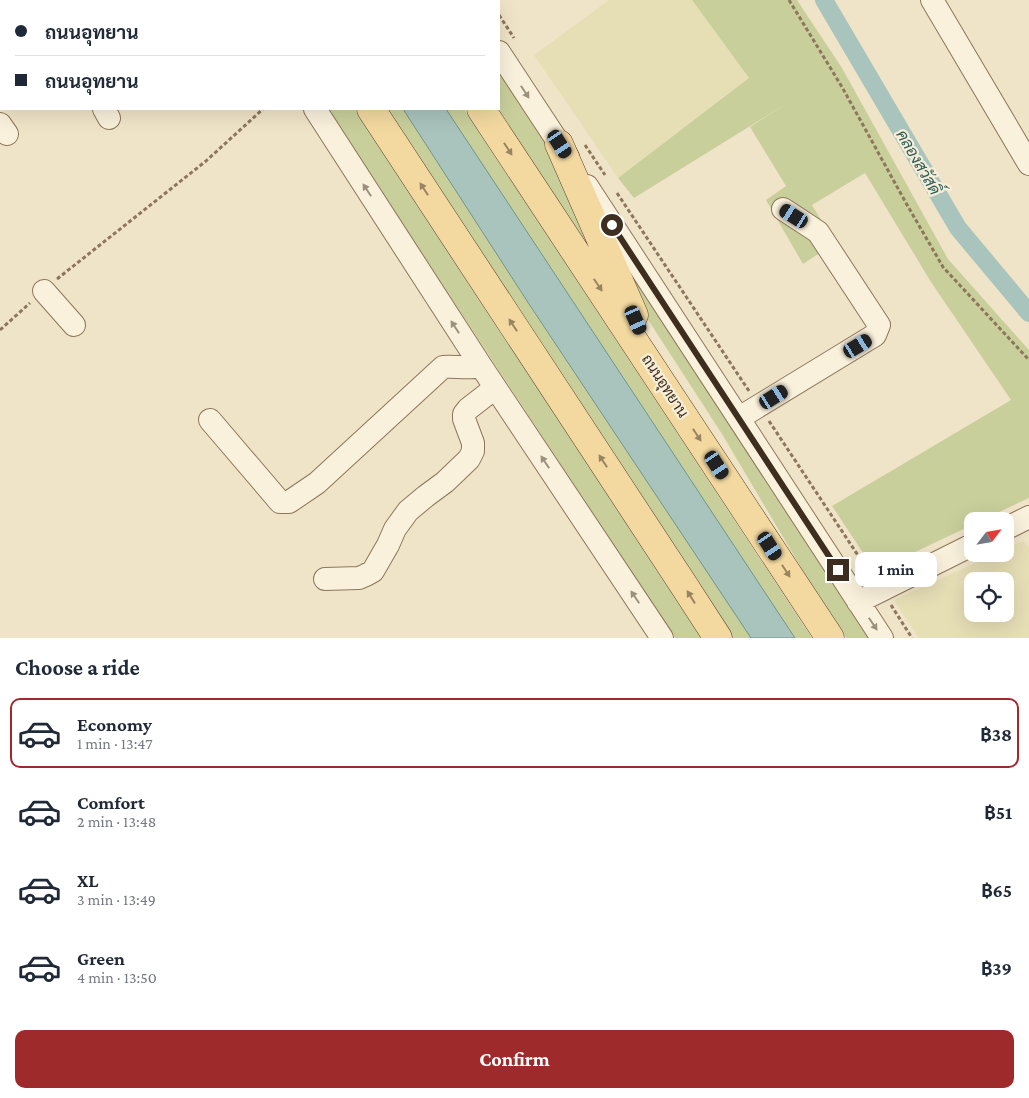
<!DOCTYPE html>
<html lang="en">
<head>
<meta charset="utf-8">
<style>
	:root { --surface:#fff; --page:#f6f6f7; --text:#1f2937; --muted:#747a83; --line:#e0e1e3; --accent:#9e2a2b }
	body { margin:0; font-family:"Crimson Pro",Sarabun,serif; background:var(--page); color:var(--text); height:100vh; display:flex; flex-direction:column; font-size:19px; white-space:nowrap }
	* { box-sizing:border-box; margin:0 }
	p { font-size:16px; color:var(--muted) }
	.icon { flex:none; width:28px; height:28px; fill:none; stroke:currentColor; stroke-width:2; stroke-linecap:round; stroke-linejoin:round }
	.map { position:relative; height:638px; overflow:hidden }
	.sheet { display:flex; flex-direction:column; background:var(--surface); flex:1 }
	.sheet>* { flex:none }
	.hud { position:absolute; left:0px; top:0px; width:500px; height:110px; box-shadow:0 5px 20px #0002; display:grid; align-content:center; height:110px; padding:0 15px; background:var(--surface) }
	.needle { width:32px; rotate:59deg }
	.fabs { position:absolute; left:964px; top:512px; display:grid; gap:10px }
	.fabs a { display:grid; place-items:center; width:50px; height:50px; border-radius:10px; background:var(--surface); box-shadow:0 5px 20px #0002; font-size:25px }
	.end { position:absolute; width:22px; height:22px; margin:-11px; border:6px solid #3d2e20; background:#fff; box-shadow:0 0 0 2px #fff }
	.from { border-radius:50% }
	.bubble { position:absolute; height:35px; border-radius:10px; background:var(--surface); box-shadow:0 5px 20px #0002; font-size:16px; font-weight:700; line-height:35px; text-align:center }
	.car { position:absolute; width:15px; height:30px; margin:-15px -8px; border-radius:6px; box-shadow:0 0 4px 1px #0007; background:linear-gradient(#222 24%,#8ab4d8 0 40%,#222 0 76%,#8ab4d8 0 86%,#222 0) }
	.hud b { display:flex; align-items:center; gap:18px; height:48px; font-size:19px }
	.hud b+b { border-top:1px solid var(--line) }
	.hud i { width:12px; height:12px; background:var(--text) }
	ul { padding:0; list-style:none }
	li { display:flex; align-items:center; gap:15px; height:70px; margin:0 10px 8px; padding:0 5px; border:2px solid transparent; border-radius:10px }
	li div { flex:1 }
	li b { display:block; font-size:19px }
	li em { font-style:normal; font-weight:700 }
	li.on { border-color:var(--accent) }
	li>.icon { width:45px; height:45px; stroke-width:1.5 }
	h2 { padding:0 15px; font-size:22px; line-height:60px }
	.primary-button { display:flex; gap:10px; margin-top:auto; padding:10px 15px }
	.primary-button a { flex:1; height:58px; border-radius:10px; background:var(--accent); color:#fff; font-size:20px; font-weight:700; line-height:58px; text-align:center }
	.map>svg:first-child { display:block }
	.farmland { fill:#e6deb5; fill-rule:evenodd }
	.green { fill:#c9cf9b }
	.water { fill:#a9c4bc; stroke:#6f938a }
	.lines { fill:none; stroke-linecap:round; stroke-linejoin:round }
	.canal { stroke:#a9c4bc; stroke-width:18 }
	.minor-casing { stroke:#8d765c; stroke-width:24 }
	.major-casing { stroke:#5b4430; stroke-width:29 }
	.path { stroke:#8d765c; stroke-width:3; stroke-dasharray:4 2.5; stroke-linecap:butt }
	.minor { stroke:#faf1dc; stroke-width:22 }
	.major { stroke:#f3d9a0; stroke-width:28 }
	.oneway { fill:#9c907e }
	.oneway2 { fill:#988460 }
	.route { stroke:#3d2e20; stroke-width:6 }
	.labels { text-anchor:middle; stroke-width:4.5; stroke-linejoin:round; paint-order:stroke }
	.street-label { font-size:15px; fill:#3d2e20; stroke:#f7eed8 }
	.water-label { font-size:16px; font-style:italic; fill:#2f5d5a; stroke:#f7eed8 }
</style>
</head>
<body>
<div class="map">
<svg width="1029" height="638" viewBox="0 0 1029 638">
	<rect width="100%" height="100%" fill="#f0e4c8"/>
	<path class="farmland" d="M609 0H692L749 78 618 178 534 55Z
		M1023 541 1029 547V638H919L894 600 995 554H1005V549ZM972 581H1005V614H972Z"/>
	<path class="green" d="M692 0H797L842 68 948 259 1029 350V498L980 521H972V525L875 571 832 506 1011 400 931 282 865 173 812 205 835 243 803 264 766 200 786 186 750 127 789 102 634 198 618 178 749 78Z
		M499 70 549 148 599 250 591 252 497 109H499Z
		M327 109H355L702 638H675Z
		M387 109H403L529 304 751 638H733Z
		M446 109H464L812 638H795Z
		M612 244 872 638H846L809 581 722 434 645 315Z"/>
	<path class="water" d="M403 109H446L795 638H751L529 304Z"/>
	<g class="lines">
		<path class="canal" d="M824 0 958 228 1029 313"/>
		<defs>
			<path id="minor" d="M36 0V1
				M158 0 159 1
				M245 0V1
				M465 0 466 1
				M932 0 1029 164
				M499 52 568 157
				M104 109 109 118
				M315 109 481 366 662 638
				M0 124 7 134
				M587 186 882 638
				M44 291 74 325
				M739 418 875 335 879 325 818 232 783 209
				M210 420 280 502H289L317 483 443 367C456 366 468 369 481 366
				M1005 529 1029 517
				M325 579 359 578 366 575 373 571 388 545 395 529 408 511 426 496 445 482 469 459 473 451V443L464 419V414L468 409 495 388
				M858 602 972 545"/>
			<path id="major" d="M299 0 300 1
				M409 0 410 1
				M371 109 681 581 718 638
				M481 109 830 638
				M559 144 634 315"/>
		</defs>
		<use href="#minor" class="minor-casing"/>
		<use href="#major" class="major-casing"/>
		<path class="path" d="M489 0 490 1
			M789 0 842 87 906 203 943 267 1029 360
			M499 15 514 38
			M585 145 605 175
			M617 193 749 391
			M57 279 206 161 263 109
			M0 330 30 303
			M769 421 871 575
			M891 605 912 638"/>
		<use href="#minor" class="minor"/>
		<use href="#major" class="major"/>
	</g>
	<defs><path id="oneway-solid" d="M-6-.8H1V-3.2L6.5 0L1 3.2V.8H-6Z" transform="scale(1.25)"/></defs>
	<g class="oneway">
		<use href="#oneway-solid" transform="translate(525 92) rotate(57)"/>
		<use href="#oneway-solid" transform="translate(367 190) rotate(-123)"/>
		<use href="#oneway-solid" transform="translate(455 327) rotate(-123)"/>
		<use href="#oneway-solid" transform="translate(545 462) rotate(-124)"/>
		<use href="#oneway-solid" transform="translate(635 597) rotate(-124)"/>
		<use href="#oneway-solid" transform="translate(873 624) rotate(56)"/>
	</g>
	<g class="oneway2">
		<use href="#oneway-solid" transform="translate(508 149) rotate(57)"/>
		<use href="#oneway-solid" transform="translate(424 189) rotate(-123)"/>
		<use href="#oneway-solid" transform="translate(598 285) rotate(56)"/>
		<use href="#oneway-solid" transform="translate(513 325) rotate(-123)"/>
		<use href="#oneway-solid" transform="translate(697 435) rotate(57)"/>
		<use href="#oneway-solid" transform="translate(603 461) rotate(-123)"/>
		<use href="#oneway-solid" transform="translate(786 571) rotate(57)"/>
		<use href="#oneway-solid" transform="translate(691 597) rotate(-122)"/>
	</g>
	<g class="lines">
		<path class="route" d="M612 225 838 570"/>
	</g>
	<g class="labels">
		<g class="street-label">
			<text transform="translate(665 386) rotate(57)" y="5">ถนนอุทยาน</text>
		</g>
		<g class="water-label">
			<text transform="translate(919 162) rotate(60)" y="6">คลองสวัสดิ์</text>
		</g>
	</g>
</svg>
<div class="fabs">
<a><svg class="needle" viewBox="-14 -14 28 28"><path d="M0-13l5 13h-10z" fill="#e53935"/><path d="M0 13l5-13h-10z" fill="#747a83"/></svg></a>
<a><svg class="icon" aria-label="locate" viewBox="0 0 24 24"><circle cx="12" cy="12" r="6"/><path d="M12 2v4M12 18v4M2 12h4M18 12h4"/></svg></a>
</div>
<i class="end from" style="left:612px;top:225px"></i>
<i class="end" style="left:838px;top:570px"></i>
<div class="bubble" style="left:855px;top:552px;width:82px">1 min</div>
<i class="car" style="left:560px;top:144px;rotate:147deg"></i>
<i class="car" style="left:794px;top:216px;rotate:302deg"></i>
<i class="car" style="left:636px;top:320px;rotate:156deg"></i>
<i class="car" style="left:858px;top:346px;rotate:59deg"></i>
<i class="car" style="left:774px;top:397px;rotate:58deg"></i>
<i class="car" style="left:717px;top:465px;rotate:147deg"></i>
<i class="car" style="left:770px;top:546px;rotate:147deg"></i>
<div class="hud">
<b><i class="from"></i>ถนนอุทยาน</b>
<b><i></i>ถนนอุทยาน</b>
</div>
</div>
<section class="sheet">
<h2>Choose a ride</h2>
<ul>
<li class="on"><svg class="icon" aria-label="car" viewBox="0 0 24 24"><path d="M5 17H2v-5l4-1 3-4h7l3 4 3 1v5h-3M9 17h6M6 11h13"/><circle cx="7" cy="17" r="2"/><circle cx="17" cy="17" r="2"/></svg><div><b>Economy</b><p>1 min · 13:47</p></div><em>฿38</em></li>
<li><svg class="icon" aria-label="car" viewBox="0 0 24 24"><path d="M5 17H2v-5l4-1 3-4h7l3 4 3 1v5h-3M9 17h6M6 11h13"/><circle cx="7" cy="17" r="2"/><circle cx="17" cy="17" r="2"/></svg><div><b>Comfort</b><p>2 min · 13:48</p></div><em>฿51</em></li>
<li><svg class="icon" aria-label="car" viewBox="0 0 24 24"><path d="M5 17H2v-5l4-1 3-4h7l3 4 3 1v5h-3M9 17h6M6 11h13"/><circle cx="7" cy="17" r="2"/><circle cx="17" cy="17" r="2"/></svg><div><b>XL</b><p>3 min · 13:49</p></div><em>฿65</em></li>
<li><svg class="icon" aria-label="car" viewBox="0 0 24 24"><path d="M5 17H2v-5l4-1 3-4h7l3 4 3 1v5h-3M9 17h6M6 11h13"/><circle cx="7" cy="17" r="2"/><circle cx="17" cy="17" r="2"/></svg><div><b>Green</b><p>4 min · 13:50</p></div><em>฿39</em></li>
</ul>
<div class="primary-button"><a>Confirm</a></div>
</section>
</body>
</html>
